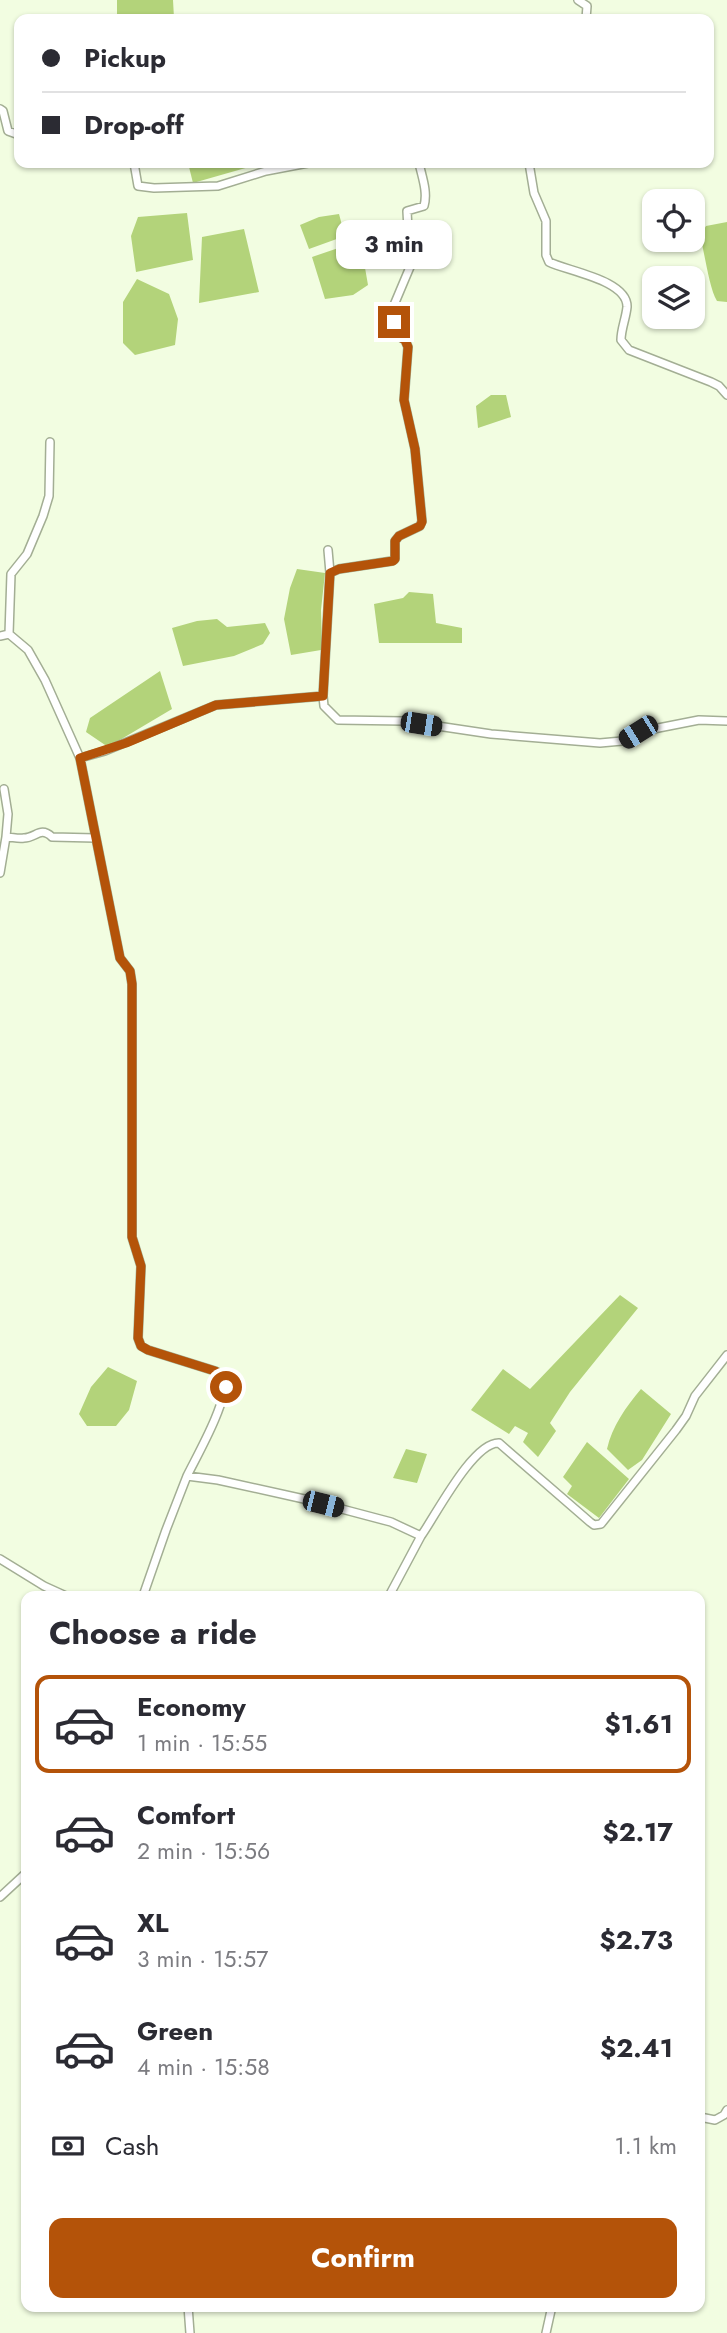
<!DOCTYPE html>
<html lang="en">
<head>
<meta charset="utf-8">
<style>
	:root { --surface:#fff; --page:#f7f7f7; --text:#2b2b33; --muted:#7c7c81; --line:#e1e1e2; --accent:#b45309 }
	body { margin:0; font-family:Jost,sans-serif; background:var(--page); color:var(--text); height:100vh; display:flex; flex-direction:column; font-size:26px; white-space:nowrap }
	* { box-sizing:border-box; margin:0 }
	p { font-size:23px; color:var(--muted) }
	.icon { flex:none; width:38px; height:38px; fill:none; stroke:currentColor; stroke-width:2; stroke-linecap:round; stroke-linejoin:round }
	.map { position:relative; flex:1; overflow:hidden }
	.sheet { position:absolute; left:21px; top:1591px; width:684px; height:721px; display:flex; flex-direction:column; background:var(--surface); border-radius:14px; box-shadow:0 2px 5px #0004 }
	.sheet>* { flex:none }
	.hud { position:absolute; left:14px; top:14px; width:700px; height:154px; border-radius:14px; box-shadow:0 2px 5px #0004; display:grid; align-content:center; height:154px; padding:0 28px; background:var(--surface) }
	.tools { position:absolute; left:642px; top:189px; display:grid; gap:14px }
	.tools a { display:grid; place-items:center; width:63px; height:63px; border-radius:14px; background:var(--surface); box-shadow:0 2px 5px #0004; font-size:35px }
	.end { position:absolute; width:32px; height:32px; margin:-16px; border:9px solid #b45309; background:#fff; box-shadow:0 0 0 4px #fff }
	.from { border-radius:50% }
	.bubble { position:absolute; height:49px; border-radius:14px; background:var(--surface); box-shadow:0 2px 5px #0004; font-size:23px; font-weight:700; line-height:49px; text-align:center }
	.car { position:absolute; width:21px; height:42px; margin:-21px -10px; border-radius:9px; box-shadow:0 0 5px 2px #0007; background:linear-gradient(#222 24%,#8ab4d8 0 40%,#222 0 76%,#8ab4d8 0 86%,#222 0) }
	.hud b { display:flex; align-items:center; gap:24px; height:66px; font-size:26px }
	.hud b+b { border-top:2px solid var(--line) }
	.hud i { width:18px; height:18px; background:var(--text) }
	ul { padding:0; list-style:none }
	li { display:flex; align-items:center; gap:21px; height:98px; margin:0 14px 10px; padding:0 14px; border:4px solid transparent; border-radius:14px }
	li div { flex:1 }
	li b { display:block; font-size:26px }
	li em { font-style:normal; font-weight:700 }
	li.selected { border-color:var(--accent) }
	li>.icon { width:63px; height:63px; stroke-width:1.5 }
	h2 { padding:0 28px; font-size:32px; line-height:84px }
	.pay { display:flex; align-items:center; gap:18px; height:77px; padding:0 28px; font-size:26px }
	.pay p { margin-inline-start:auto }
	.button { display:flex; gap:14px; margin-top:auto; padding:14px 28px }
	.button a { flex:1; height:80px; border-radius:14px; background:var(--accent); color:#fff; font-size:28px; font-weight:700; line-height:80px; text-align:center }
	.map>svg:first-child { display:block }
	.water { fill:#b3d37a }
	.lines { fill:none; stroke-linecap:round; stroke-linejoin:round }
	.street-casing { stroke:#a3ae94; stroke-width:10 }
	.street { stroke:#fff; stroke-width:7 }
	.route { stroke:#b45309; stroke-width:9 }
</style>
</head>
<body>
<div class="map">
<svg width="727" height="2333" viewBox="0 0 727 2333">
	<rect width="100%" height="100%" fill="#f2fde1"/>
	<path class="water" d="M117 0H173L174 18 117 19Z
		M188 163H249V167L193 183Z
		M187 213 193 260 136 272 131 236 138 217Z
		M339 214 345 236 309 249 300 225 319 217Z
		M727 222V302L717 301C709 288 705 254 700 236L706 226Z
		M244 229 259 292 199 303 202 237Z
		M356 242 364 262 368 285 353 295 325 299 312 257Z
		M137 279 169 294 178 319 175 345 135 355 123 343V302Z
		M491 395H506L511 417 478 428 476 406Z
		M297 569 325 573 321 610 322 646 321 650 291 655 284 619 290 588Z
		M409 592 433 594 436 623 462 628V643H379L374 604 403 598Z
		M217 619 227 627 265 623 270 633 263 644 234 656 183 666 172 628 197 621Z
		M160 671 172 709 108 747 86 732 90 718Z
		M620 1295 638 1308 570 1392 550 1423 556 1431 538 1457 523 1442 528 1433 515 1426 509 1434 471 1410 503 1369 530 1389Z
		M108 1367 137 1381 129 1410 116 1426H87L79 1414 91 1387Z
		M641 1389 671 1414 642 1460 628 1470 607 1449C612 1426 626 1407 641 1389Z
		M587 1442 629 1479 599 1518 567 1494 572 1486 563 1477Z
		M406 1449 427 1454 417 1483 393 1478Z"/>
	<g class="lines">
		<defs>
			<path id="street" d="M578 0 587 6 586 19
				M0 109 3 111 8 131 19 135
				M134 163 138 186 154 188 218 186 266 171 308 163
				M529 163 534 193 546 221V255L549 262C567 271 628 280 627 307 626 318 621 329 621 340L629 350 711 382 719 386 727 395
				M330 573 339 569 392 561 395 559V541L399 536 420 526 422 521 415 449 404 400 408 347 405 340 398 336 394 322V305L410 267 407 211 424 206C428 192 422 177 419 163
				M9 634 11 574 27 554 43 516 49 496 50 442
				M0 636 9 634 28 650 45 680 80 758 120 958 130 971 132 984V1237L141 1266 138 1338 141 1346 148 1350 215 1371 226 1377C226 1405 200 1450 187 1476
				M323 696 324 706 338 720 404 721 491 734 600 743 622 741 638 732 699 720 727 721
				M80 758 105 751 216 705 323 696 330 573 328 550
				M4 789 8 814 6 837
				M0 873 6 837C12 837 18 839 24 838 36 838 40 826 52 837L95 838
				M421 1536C436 1515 473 1442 499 1443L590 1522 594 1525 601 1524 676 1430 686 1416 695 1396 727 1355
				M0 1559 44 1586 66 1596
				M143 1596 166 1530 187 1476 218 1480 304 1499 391 1522 421 1536 389 1596
				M0 1897 26 1873
				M700 2117 715 2120 724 2115 727 2110
				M188 2306 190 2333
				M546 2333 552 2306"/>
		</defs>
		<use href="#street" class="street-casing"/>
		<use href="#street" class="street"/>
	</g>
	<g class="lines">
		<path class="route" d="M226 1387V1377L215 1371 148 1350 141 1346 138 1338 141 1266 132 1237V984L130 971 120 958 80 758 126 743 216 705 323 696 330 573 339 569 393 561 395 559V541L399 536 420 526 422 522 415 449 404 400 408 347 405 340 398 336 394 322"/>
	</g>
</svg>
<div class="tools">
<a><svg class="icon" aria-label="locate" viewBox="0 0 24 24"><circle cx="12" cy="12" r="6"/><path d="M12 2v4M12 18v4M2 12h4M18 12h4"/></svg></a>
<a><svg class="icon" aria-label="layers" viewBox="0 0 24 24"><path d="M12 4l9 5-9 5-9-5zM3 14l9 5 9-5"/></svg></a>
</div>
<i class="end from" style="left:226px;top:1387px"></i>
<i class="end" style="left:394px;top:322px"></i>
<div class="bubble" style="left:336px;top:220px;width:116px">3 min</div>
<i class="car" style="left:421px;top:724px;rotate:99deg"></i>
<i class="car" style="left:638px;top:732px;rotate:238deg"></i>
<i class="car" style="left:323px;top:1504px;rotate:104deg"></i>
<div class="hud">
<b><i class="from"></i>Pickup</b>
<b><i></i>Drop-off</b>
</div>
<section class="sheet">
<h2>Choose a ride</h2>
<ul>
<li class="selected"><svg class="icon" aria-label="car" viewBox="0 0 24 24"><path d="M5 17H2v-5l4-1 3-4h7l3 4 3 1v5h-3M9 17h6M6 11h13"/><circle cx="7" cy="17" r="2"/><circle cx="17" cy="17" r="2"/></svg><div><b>Economy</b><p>1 min · 15:55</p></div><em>$1.61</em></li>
<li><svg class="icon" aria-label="car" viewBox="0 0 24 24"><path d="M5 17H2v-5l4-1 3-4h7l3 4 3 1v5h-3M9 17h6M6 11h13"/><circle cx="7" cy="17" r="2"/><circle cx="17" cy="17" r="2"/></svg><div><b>Comfort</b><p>2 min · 15:56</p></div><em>$2.17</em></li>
<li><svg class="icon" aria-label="car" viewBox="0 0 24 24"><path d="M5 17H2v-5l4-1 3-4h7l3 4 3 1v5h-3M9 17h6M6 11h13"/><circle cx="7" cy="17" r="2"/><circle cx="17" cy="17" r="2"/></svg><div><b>XL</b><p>3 min · 15:57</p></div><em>$2.73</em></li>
<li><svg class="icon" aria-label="car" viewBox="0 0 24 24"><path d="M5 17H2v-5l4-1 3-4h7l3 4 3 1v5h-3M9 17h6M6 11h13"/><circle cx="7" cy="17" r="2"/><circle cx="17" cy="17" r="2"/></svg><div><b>Green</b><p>4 min · 15:58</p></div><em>$2.41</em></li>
</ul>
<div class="pay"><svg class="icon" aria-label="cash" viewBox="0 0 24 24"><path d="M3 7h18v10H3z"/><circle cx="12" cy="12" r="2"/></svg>Cash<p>1.1 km</p></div>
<div class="button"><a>Confirm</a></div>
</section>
</div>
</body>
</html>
